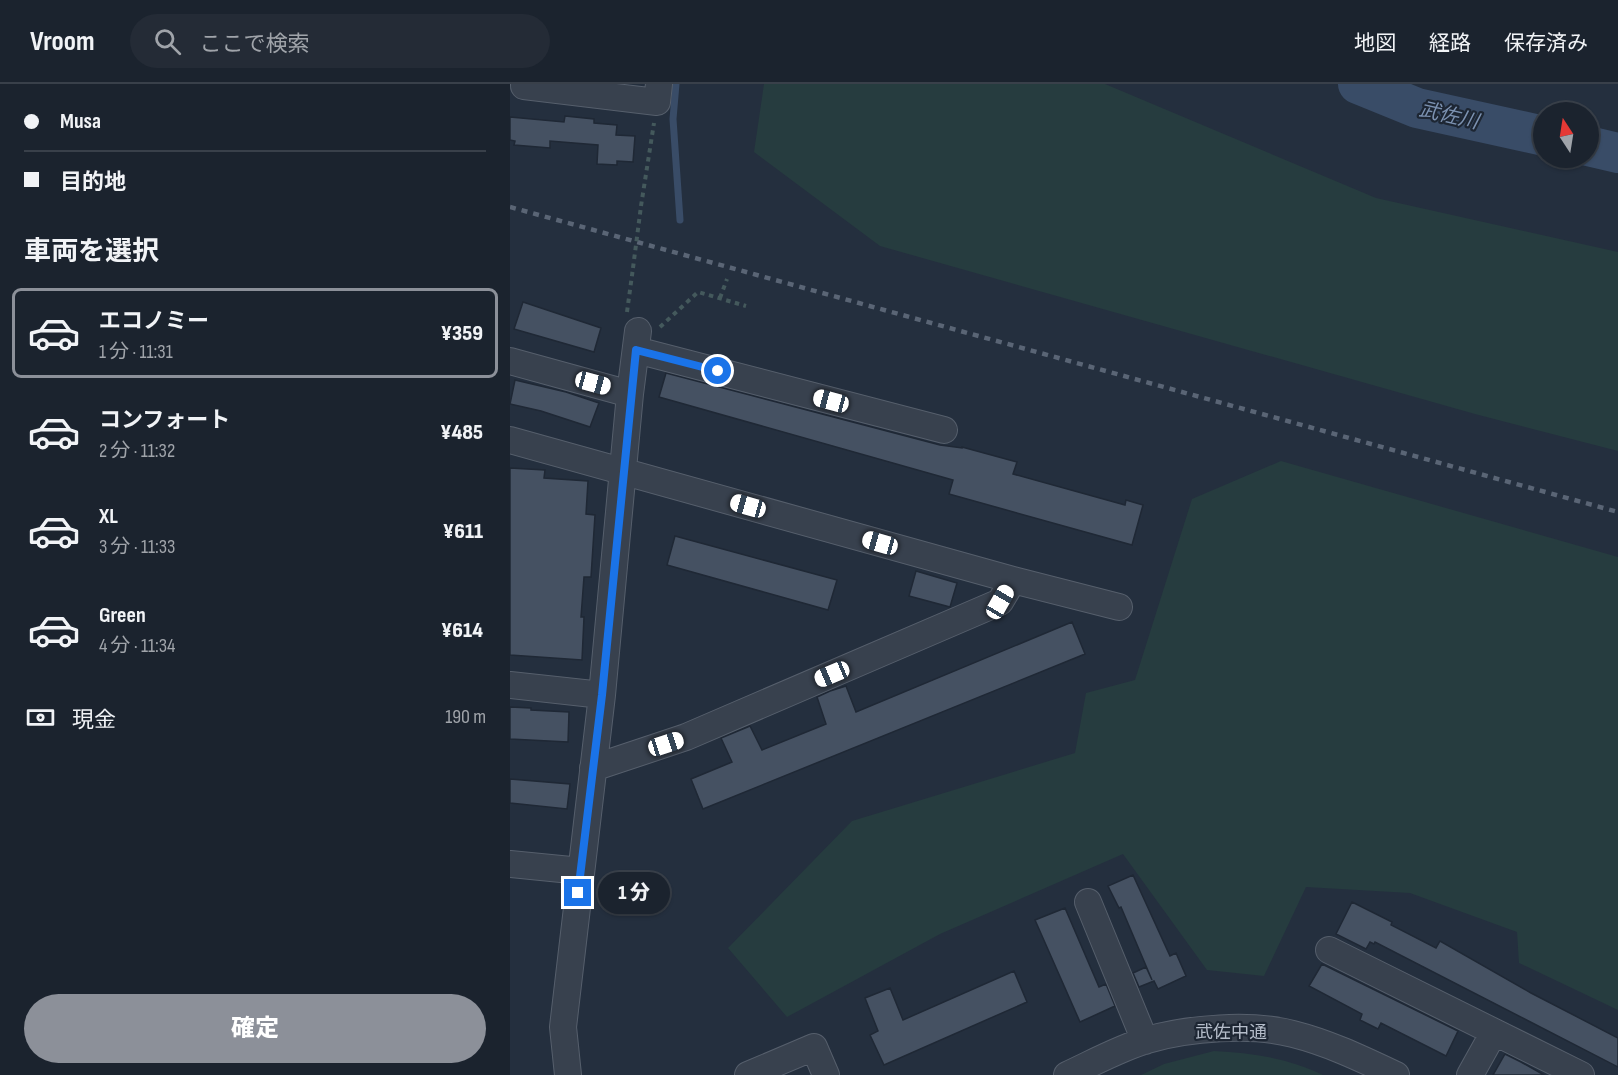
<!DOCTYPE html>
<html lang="ja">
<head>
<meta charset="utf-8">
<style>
	:root { --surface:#1b232e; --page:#242b36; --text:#f1f3f6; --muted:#a0a4aa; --line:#39404a; --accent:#8c9099 }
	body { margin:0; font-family:"Sofia Sans Condensed","Noto Sans JP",sans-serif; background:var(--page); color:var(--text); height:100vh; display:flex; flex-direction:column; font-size:22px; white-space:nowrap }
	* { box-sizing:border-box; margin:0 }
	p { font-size:20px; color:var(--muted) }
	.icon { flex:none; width:33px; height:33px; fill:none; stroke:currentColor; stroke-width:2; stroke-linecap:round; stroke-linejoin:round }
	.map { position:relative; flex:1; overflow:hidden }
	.sheet { display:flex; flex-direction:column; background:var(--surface); width:510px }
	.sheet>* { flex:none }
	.guide { display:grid; align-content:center; height:132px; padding:0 24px; background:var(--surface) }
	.needle { width:39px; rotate:348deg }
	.fabs { position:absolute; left:1023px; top:18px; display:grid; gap:12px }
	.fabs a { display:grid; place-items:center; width:66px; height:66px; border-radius:50%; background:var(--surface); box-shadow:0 2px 4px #0004,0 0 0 2px var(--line); font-size:30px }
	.end { position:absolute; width:27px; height:27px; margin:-14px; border:8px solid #1a73e8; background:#fff; box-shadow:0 0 0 3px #fff }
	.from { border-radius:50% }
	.bubble { position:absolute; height:42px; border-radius:21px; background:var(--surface); box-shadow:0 2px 4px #0004,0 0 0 2px var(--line); font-size:20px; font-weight:800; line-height:42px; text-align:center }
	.car { position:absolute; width:18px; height:36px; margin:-18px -9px; border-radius:8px; box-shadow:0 0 4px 2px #0007; background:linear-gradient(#fff 24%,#345 0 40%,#fff 0 76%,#345 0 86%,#fff 0) }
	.guide b { display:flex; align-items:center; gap:21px; height:57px; font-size:22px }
	.guide b+b { border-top:2px solid var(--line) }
	.guide i { width:15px; height:15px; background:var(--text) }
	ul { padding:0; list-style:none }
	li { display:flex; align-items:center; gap:18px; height:90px; margin:0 12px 9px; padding:0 12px; border:3px solid transparent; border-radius:9px }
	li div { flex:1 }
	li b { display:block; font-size:22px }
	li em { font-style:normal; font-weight:800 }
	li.current { border-color:var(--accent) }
	li>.icon { width:54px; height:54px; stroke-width:1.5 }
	h2 { padding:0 24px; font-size:27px; line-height:72px }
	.pay { display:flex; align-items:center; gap:15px; height:66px; padding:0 24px; font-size:22px }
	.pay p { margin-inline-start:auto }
	.primary-button { display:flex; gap:12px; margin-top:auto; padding:12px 24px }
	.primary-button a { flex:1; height:69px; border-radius:36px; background:var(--accent); color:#fff; font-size:24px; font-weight:800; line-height:69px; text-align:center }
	header { display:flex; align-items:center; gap:36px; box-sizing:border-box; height:84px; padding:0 30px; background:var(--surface); border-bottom:2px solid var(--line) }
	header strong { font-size:28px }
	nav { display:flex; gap:33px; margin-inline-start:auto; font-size:21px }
	.search { width:420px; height:54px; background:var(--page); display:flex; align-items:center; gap:15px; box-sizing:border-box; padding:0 21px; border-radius:33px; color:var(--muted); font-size:22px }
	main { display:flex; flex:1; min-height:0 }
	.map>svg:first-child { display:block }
	.green { fill:#263c3f }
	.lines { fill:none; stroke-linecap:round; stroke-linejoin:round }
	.stream { stroke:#394c67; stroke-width:7 }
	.river { stroke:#394c67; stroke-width:40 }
	.building { fill:#455162; stroke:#1f2835; stroke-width:1.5 }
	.minor-casing { stroke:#565f6c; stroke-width:28 }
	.path { stroke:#44595c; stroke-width:4; stroke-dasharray:4.5 4.5; stroke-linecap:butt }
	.minor { stroke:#38414e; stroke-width:26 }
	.rail { stroke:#5a6575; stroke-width:4.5; stroke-dasharray:6 6; stroke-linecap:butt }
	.path-bridge { stroke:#44595c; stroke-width:4; stroke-dasharray:4.5 4.5; stroke-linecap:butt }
	.route { stroke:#1a73e8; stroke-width:8 }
	.labels { text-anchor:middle; stroke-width:4.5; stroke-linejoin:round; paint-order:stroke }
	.street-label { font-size:18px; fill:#b4bcc9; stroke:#1d2633 }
	.water-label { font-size:20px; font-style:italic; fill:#7c92b1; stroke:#1d2633 }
</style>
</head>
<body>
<header>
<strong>Vroom</strong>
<div class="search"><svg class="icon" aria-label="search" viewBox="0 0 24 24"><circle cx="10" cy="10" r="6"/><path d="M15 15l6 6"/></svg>ここで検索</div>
<nav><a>地図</a><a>経路</a><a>保存済み</a></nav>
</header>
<main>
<section class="sheet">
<div class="guide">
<b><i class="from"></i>Musa</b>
<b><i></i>目的地</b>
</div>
<h2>車両を選択</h2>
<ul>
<li class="current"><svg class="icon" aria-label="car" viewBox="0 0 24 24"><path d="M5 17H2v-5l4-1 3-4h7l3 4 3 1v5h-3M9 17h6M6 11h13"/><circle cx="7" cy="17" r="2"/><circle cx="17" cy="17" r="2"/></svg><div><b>エコノミー</b><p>1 分 · 11:31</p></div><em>¥359</em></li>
<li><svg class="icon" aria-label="car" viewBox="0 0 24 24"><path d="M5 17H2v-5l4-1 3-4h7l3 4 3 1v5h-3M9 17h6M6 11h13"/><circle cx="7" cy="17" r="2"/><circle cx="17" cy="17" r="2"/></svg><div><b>コンフォート</b><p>2 分 · 11:32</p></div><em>¥485</em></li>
<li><svg class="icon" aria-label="car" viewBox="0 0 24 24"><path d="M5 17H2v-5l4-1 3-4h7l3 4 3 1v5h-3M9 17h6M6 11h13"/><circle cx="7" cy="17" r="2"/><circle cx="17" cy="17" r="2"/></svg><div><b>XL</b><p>3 分 · 11:33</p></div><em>¥611</em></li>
<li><svg class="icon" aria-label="car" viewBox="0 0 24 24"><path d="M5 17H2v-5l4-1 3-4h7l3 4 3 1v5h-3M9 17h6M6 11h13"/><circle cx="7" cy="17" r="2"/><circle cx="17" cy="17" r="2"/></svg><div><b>Green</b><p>4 分 · 11:34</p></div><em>¥614</em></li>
</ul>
<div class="pay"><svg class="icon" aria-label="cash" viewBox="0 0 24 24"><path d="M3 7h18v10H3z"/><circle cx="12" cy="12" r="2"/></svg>現金<p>190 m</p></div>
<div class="primary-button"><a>確定</a></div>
</section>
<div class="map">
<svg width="1108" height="991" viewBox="0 0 1108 991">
	<rect width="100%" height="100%" fill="#242f3e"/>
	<path class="green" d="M254 0H595L866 114 1108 168V367L965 330 370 162 244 68Z
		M771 377 1108 473V926L1009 879 1007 848 900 809 796 803 754 892 697 886 613 770 430 850 277 933 218 864 342 737 565 669 576 609 625 596 682 415Z
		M704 967C742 969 778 974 813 991H631L654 980Z"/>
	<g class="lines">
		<path class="stream" d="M166 0 163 35 170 136"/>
		<path class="river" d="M848 0 907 24 1034 52
			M1078 62 1108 69"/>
	</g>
	<path class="building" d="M55 32 84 35V39L107 41 106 51 125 52 123 78 107 77V81L87 80 88 61 40 57V64L4 61 5 57 0 56V33L54 38Z
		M13 218 91 244 84 268 4 245Z
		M156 289 430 361 452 364V363L507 378 503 390 615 421 616 416 633 421 622 461 439 410 443 396 149 313Z
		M5 296 56 308 89 319 80 343 31 327 0 320Z
		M0 384 35 386 34 394 78 397 76 430 85 431 81 493H74L71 533H74L72 576 0 571Z
		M165 452 327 496 318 526 157 481Z
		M406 487 447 499 440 523 399 512Z
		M562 538 575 570 193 725 181 695 222 678 211 654 240 642 252 666 316 640 307 613 320 607 336 602 346 628Z
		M0 623 21 624V626L59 628 58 658 0 655Z
		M0 695 60 700 57 725 0 719Z
		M623 791 660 872 666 869 676 892 648 905 644 897 629 903 623 889 636 883 642 896 611 823 609 824 598 802Z
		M842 818 882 838 881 841 926 864 930 857 1021 909 1108 954V983L865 858 864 860 860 858 856 865 826 850Z
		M555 824 589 903 596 900 605 922 570 938 525 836Z
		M812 880 948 947 936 972 871 939 868 945 850 936 852 930 799 902Z
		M504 887 517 918 374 981 360 951 368 947 355 914 380 904 393 936Z
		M995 970 1011 978 1034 991H983Z"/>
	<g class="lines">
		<defs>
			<path id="minor" d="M14 0V2L147 18 149 0
				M126 266 434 346
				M0 277 120 310
				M0 356 503 496 609 523
				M0 601 92 611
				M83 684 176 653 490 518 503 496
				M0 780 71 787
				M578 818 635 957
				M819 866 1071 991
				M58 991 53 943 92 611 120 310 128 247
				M238 991 304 963 316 991
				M557 991C583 979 610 964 637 956 679 944 741 939 783 950 819 959 852 975 886 991
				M960 991 984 948"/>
		</defs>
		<use href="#minor" class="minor-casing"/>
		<path class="path" d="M131 122 144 39
			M210 214 217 195
			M117 228 123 184
			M150 243 188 208 236 222"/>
		<use href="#minor" class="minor"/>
		<path class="rail" d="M0 123 1108 428"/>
		<path class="path-bridge" d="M123 184 131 122"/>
	</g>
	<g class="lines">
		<path class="route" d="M68 809 92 611 126 266 208 287"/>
	</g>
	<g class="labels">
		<g class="street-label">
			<text x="721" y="954">武佐中通</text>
		</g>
		<g class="water-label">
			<text transform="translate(939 31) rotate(13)" y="7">武佐川</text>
		</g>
	</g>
</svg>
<div class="fabs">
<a><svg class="needle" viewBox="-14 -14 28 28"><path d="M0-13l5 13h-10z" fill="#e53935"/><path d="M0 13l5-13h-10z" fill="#a0a4aa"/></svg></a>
</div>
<i class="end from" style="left:208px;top:287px"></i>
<i class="end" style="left:68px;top:809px"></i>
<div class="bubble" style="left:88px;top:788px;width:72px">1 分</div>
<i class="car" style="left:83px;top:299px;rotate:105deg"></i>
<i class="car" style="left:321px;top:317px;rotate:285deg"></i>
<i class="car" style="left:238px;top:422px;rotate:286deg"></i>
<i class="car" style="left:370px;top:459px;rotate:286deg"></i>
<i class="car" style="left:490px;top:518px;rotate:30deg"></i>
<i class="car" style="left:322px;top:590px;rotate:247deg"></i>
<i class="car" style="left:156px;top:660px;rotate:72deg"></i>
</div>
</main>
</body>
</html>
